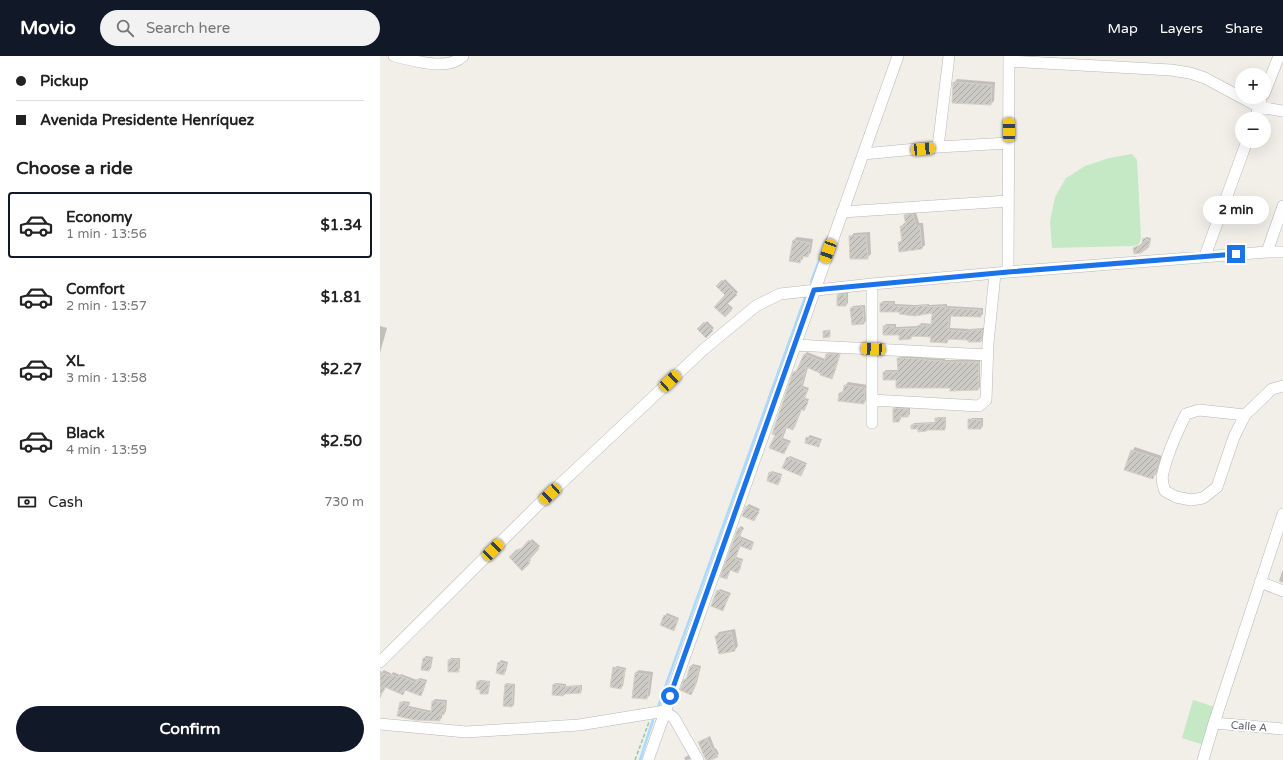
<!DOCTYPE html>
<html lang="en">
<head>
<meta charset="utf-8">
<style>
	:root { --surface:#fff; --page:#f2f2f2; --text:#222; --muted:#767676; --line:#e0e0e0; --accent:#111827 }
	body { margin:0; font-family:"Varela Round",sans-serif; background:var(--page); color:var(--text); height:100vh; display:flex; flex-direction:column; font-size:15px; white-space:nowrap }
	* { box-sizing:border-box; margin:0 }
	p { font-size:13px; color:var(--muted) }
	.icon { flex:none; width:22px; height:22px; fill:none; stroke:currentColor; stroke-width:2; stroke-linecap:round; stroke-linejoin:round }
	.map { position:relative; flex:1; overflow:hidden }
	.side { display:flex; flex-direction:column; background:var(--surface); width:380px }
	.side>* { flex:none }
	.guide { display:grid; align-content:center; height:88px; padding:0 16px; background:var(--surface) }
	.fabs { position:absolute; left:855px; top:12px; display:grid; gap:8px }
	.fabs a { display:grid; place-items:center; width:36px; height:36px; border-radius:50%; background:var(--surface); box-shadow:0 4px 16px #0002; font-size:20px }
	.end { position:absolute; width:18px; height:18px; margin:-9px; border:5px solid #1a73e8; background:#fff; box-shadow:0 0 0 2px #fff }
	.from { border-radius:50% }
	.bubble { position:absolute; height:28px; border-radius:14px; background:var(--surface); box-shadow:0 4px 16px #0002; font-size:13px; font-weight:700; line-height:28px; text-align:center }
	.car { position:absolute; width:12px; height:24px; margin:-12px -6px; border-radius:5px; box-shadow:0 0 3px 1px #0007; background:linear-gradient(#f5c518 24%,#345 0 40%,#f5c518 0 76%,#345 0 86%,#f5c518 0) }
	.guide b { display:flex; align-items:center; gap:14px; height:38px; font-size:15px }
	.guide b+b { border-top:1px solid var(--line) }
	.guide i { width:10px; height:10px; background:var(--text) }
	ul { padding:0; list-style:none }
	li { display:flex; align-items:center; gap:12px; height:66px; margin:0 8px 6px; padding:0 8px; border:2px solid transparent; border-radius:4px }
	li div { flex:1 }
	li b { display:block; font-size:15px }
	li em { font-style:normal; font-weight:700 }
	li.current { border-color:var(--accent) }
	li>.icon { width:36px; height:36px; stroke-width:1.5 }
	h2 { padding:0 16px; font-size:18px; line-height:48px }
	.pay { display:flex; align-items:center; gap:10px; height:44px; padding:0 16px; font-size:15px }
	.pay p { margin-inline-start:auto }
	.button { display:flex; gap:8px; margin-top:auto; padding:8px 16px }
	.button a { flex:1; height:46px; border-radius:24px; background:var(--accent); color:#fff; font-size:16px; font-weight:700; line-height:46px; text-align:center }
	header { display:flex; align-items:center; gap:24px; box-sizing:border-box; height:56px; padding:0 20px; background:var(--accent); color:#fff }
	header strong { font-size:19px }
	nav { display:flex; gap:22px; margin-inline-start:auto; font-size:14px }
	.search { width:280px; height:36px; background:var(--page); display:flex; align-items:center; gap:10px; box-sizing:border-box; padding:0 14px; border-radius:22px; color:var(--muted); font-size:15px }
	main { display:flex; flex:1; min-height:0 }
	.map>svg:first-child { display:block }
	.garden { fill:#c5e8c5 }
	.shadow { fill:#0003 }
	.lines { fill:none; stroke-linecap:round; stroke-linejoin:round }
	.stream { stroke:#aadaff; stroke-width:2.5 }
	.building { fill:url(#building-hatch); stroke:#d6d1c6 }
	.minor-casing { stroke:#b5b8bc; stroke-width:12 }
	.path { stroke:#9cc7a9; stroke-width:1.5; stroke-dasharray:4 2; stroke-linecap:butt }
	.minor { stroke:#fff; stroke-width:11 }
	.route { stroke:#1a73e8; stroke-width:5 }
	.labels { text-anchor:middle; stroke-width:3.5; stroke-linejoin:round; paint-order:stroke }
	.street-label { font-size:11px; fill:#5f6368; stroke:#fff }
</style>
</head>
<body>
<header>
<strong>Movio</strong>
<div class="search"><svg class="icon" aria-label="search" viewBox="0 0 24 24"><circle cx="10" cy="10" r="6"/><path d="M15 15l6 6"/></svg>Search here</div>
<nav><a>Map</a><a>Layers</a><a>Share</a></nav>
</header>
<main>
<section class="side">
<div class="guide">
<b><i class="from"></i>Pickup</b>
<b><i></i>Avenida Presidente Henríquez</b>
</div>
<h2>Choose a ride</h2>
<ul>
<li class="current"><svg class="icon" aria-label="car" viewBox="0 0 24 24"><path d="M5 17H2v-5l4-1 3-4h7l3 4 3 1v5h-3M9 17h6M6 11h13"/><circle cx="7" cy="17" r="2"/><circle cx="17" cy="17" r="2"/></svg><div><b>Economy</b><p>1 min · 13:56</p></div><em>$1.34</em></li>
<li><svg class="icon" aria-label="car" viewBox="0 0 24 24"><path d="M5 17H2v-5l4-1 3-4h7l3 4 3 1v5h-3M9 17h6M6 11h13"/><circle cx="7" cy="17" r="2"/><circle cx="17" cy="17" r="2"/></svg><div><b>Comfort</b><p>2 min · 13:57</p></div><em>$1.81</em></li>
<li><svg class="icon" aria-label="car" viewBox="0 0 24 24"><path d="M5 17H2v-5l4-1 3-4h7l3 4 3 1v5h-3M9 17h6M6 11h13"/><circle cx="7" cy="17" r="2"/><circle cx="17" cy="17" r="2"/></svg><div><b>XL</b><p>3 min · 13:58</p></div><em>$2.27</em></li>
<li><svg class="icon" aria-label="car" viewBox="0 0 24 24"><path d="M5 17H2v-5l4-1 3-4h7l3 4 3 1v5h-3M9 17h6M6 11h13"/><circle cx="7" cy="17" r="2"/><circle cx="17" cy="17" r="2"/></svg><div><b>Black</b><p>4 min · 13:59</p></div><em>$2.50</em></li>
</ul>
<div class="pay"><svg class="icon" aria-label="cash" viewBox="0 0 24 24"><path d="M3 7h18v10H3z"/><circle cx="12" cy="12" r="2"/></svg>Cash<p>730 m</p></div>
<div class="button"><a>Confirm</a></div>
</section>
<div class="map">
<svg width="903" height="704" viewBox="0 0 903 704">
	<defs>
		<pattern id="building-hatch" width="6" height="6" patternUnits="userSpaceOnUse"><rect width="6" height="6" fill="#cccac5"/><path d="M-1 1l2-2M0 6l6-6M5 7l2-2" fill="none" stroke="#a9a8a4"/></pattern>
	</defs>
	<rect width="100%" height="100%" fill="#f1efe8"/>
	<path class="garden" d="M752 98 757 104 761 182 759 188 753 190 672 192 670 165 675 141 686 122 705 110 729 102Z
		M813 644 835 651 824 689 802 682Z"/>
	<path class="shadow" d="M577 23 615 26 614 45 611 48 574 27Z
		M529 156H536L539 167H543L545 189 542 192 520 195 519 187 522 183 521 171 524 167H527L525 159Z
		M490 176 491 198 487 202 470 181 474 177Z
		M417 181 433 183 431 196 428 200 423 199V203L419 206 414 184Z
		M766 181 771 182 770 188 765 193 754 192 756 190 763 188 764 183Z
		M345 223 358 236 347 247 353 252 345 260 346 239 338 230Z
		M468 236V247L466 249 458 239 460 237Z
		M503 245H515V248L535 249 549 248V249L567 248V250L603 252V258L601 260 571 259 570 272 590 273 604 272 603 283 601 285 570 282 567 286 552 280H533L531 282 520 278 504 270 506 268H516V271L539 270 541 267 552 268 553 256 521 255 501 248Z
		M485 249 486 265 484 267 471 252 473 250Z
		M327 265 334 272 326 280 319 273Z
		M0 270 7 272 0 297Z
		M427 296 445 303 447 298 449 296H461L454 319 452 321 428 311 423 330 429 332 425 342 429 343 426 351 424 354 422 353 415 371 412 373 407 371 403 382 411 385 404 397 396 378 414 316 417 314H418L425 298Z
		M520 301H546V302L565 303V304H600V331L598 333 570 331 517 323 504 316 506 314H519L518 303Z
		M468 326 488 329 487 343 484 347 460 337 464 334 465 330Z
		M517 350 530 351V358L528 360H521V363L519 365 514 353Z
		M558 361H566V371L564 373H549L547 374 539 375V373L532 369 534 367 556 366V363Z
		M592 362H603V370L601 372 589 364Z
		M430 379 442 383 440 388 438 390 427 382Z
		M755 391 782 400 776 418 772 422 752 395Z
		M410 400 427 407 421 419 408 402Z
		M392 415 402 418 400 426 398 428 390 417Z
		M369 448 380 453 374 464 367 450Z
		M361 470 364 472 360 480 374 486 371 493 361 489 356 501 363 503 360 514 358 515 351 513 347 522 342 521 359 472Z
		M152 483 160 490 149 502 151 504 142 513 131 501 140 492 141 494Z
		M903 513V527L899 525Z
		M340 533 351 537 343 554 338 535Z
		M287 557 299 562 294 573 285 560Z
		M355 573 358 590 355 594 336 580 339 576Z
		M46 600 53 601 51 612 49 614 44 602Z
		M71 602H80V612L78 615 69 604Z
		M121 604 128 606 126 615 124 618 119 607Z
		M313 608 321 610 317 626 313 636 302 634 305 623 308 621 311 610Z
		M237 610 246 612 243 630 241 632 234 612Z
		M4 614 12 618 13 616 20 619 21 618 37 624 40 622 47 624 43 636 41 638 26 633 23 638 6 630 4 635 2 637 0 636V615L2 616Z
		M259 614 273 616 270 639 267 642 255 617Z
		M100 624 110 625 109 635 107 637 101 633 98 626Z
		M127 627 135 628 134 649 132 650 124 649 126 629Z
		M176 627 186 628V630L202 629V634L200 636 185 638 183 639 174 628Z
		M55 643 67 644 66 655 64 658 62 657V662L59 664 34 663 21 647 23 645 30 646 29 650 52 655 53 645Z
		M330 680 335 693 336 692 339 698 327 704 321 693 319 686Z
		M310 698 313 703 305 704 304 702Z"/>
	<g class="lines">
		<path class="stream" d="M431 226 448 180
			M278 651 426 239
			M260 704 273 664"/>
	</g>
	<path class="building" d="M573 26 612 29 611 49 572 47Z
		M533 158 536 170H540L542 193 519 196 518 186H522L520 170H526L524 159Z
		M486 179 488 203H470L469 180Z
		M763 182 769 184V191L761 197 754 198 753 192 759 190 762 187Z
		M413 184 430 187 428 201 421 200 420 207 409 205Z
		M342 224 357 239 346 249 352 254 345 261 334 251 345 239 336 230Z
		M466 238V250H457V239Z
		M500 247H513V250L532 251 547 249V251L565 250V252L601 254V261L569 260 568 274 588 276V274H602L601 286H588V284L568 283 567 287 550 286 551 281 531 280V283L519 284V279H503V270H514V273L538 272V269L551 270 552 257 535 260 519 258 520 256H500Z
		M483 251 484 268 472 269 470 252Z
		M324 266 333 275 326 282 317 273Z
		M450 274V281L443 282V275Z
		M424 298 444 306 446 298H460L452 323 440 319V317L426 311 421 332 427 334 424 344 428 346 424 355 421 353 413 374 405 371 401 384 409 387 404 398 389 392 395 379 392 378 413 316H416Z
		M517 302 545 303V304L563 305V306H599L598 334 570 335V332H516V324H503V316H518Z
		M464 329 485 332 484 348 458 345 459 337H463Z
		M513 352 528 353V361H520L519 366H513Z
		M555 362H565V374H547V375L538 376V373H531V369L555 367Z
		M588 363 601 364V373H588Z
		M426 381 440 385 439 391 425 387Z
		M751 394 779 403 773 423 744 414Z
		M407 401 426 409 421 420 402 412Z
		M389 416 401 420 398 429 387 425Z
		M366 450 379 456 374 465 362 460Z
		M358 472 362 474 359 482 373 488 371 494 360 490 355 503 362 505 358 517 350 514 347 523 340 521Z
		M149 484 159 493 148 505 150 507 142 515 129 501 137 493 139 495Z
		M337 534 349 539 343 555 331 550Z
		M284 559 298 564 294 575 280 569Z
		M351 576 355 595 339 598 335 580Z
		M43 602 51 603 49 615 41 614Z
		M78 603 79 616H68V604Z
		M118 606 126 608 124 619 116 617Z
		M310 610 319 612 315 628H316L311 639 300 634 304 623 306 624Z
		M233 611 245 614 241 633 230 631Z
		M0 616 10 620V618L18 621 19 619 36 627 37 623 46 626 41 640 25 634 23 639 5 631 0 642Z
		M255 617 270 619 267 643 252 642Z
		M97 625 109 626 108 638H100V634L96 633Z
		M125 628 133 629 132 651 123 650Z
		M173 628 185 630V631L200 630 201 637 184 638 183 640 172 639Z
		M52 645 65 646 64 659 60 658V665L34 664 17 660 20 646 29 648 28 652 51 657Z
		M327 682 333 694H334L338 701 331 704H326L318 686Z"/>
	<g class="lines">
		<defs>
			<path id="minor" d="M14 0C33 4 67 16 83 0
				M629 5 791 14 810 17 825 22 879 51 903 55
				M884 38 899 0
				M875 63 881 45
				M558 91 569 0
				M483 98 558 91 629 87
				M462 156 628 145
				M887 196 903 150
				M825 200 867 85
				M628 216 629 0
				M492 228V344L599 350 606 344 608 287 615 218
				M415 289 608 299
				M865 359 819 354 806 358C798 374 787 399 783 417 781 423 783 429 785 435L796 441 811 444 823 442 837 431 854 381 865 359 892 333 903 330
				M492 367V344
				M880 526 903 535
				M0 606 159 448 323 294 376 250 400 238 492 228 628 216 887 196H903
				M834 667 903 673
				M0 668 86 676 199 669 285 655 294 662 318 704
				M268 704 518 0
				M823 704 834 667 903 458"/>
		</defs>
		<use href="#minor" class="minor-casing"/>
		<path class="path" d="M255 704 269 666"/>
		<use href="#minor" class="minor"/>
	</g>
	<g class="lines">
		<path class="route" d="M290 640 434 234 628 216 856 198"/>
	</g>
	<g class="labels">
		<g class="street-label">
			<text transform="translate(869 670) rotate(5)" y="4">Calle A</text>
		</g>
	</g>
</svg>
<div class="fabs">
<a>+</a>
<a>−</a>
</div>
<i class="end from" style="left:290px;top:640px"></i>
<i class="end" style="left:856px;top:198px"></i>
<div class="bubble" style="left:823px;top:140px;width:66px">2 min</div>
<i class="car" style="left:629px;top:74px;rotate:0deg"></i>
<i class="car" style="left:543px;top:93px;rotate:85deg"></i>
<i class="car" style="left:448px;top:195px;rotate:200deg"></i>
<i class="car" style="left:493px;top:293px;rotate:273deg"></i>
<i class="car" style="left:290px;top:325px;rotate:47deg"></i>
<i class="car" style="left:170px;top:438px;rotate:227deg"></i>
<i class="car" style="left:113px;top:494px;rotate:45deg"></i>
</div>
</main>
</body>
</html>
